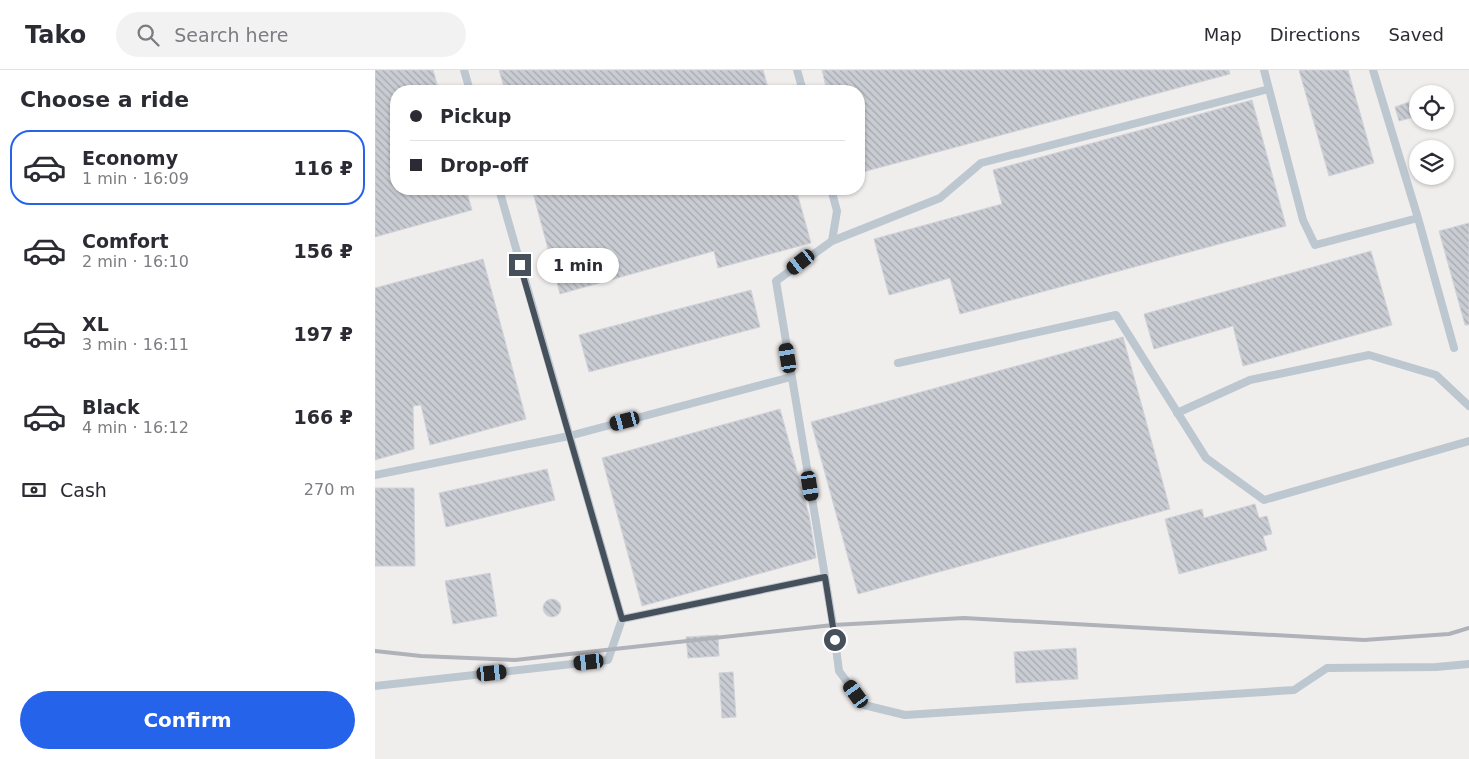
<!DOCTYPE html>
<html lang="en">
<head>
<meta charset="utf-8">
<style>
	:root { --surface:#fff; --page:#f2f2f3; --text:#2b2b33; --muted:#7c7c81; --line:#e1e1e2; --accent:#2563eb }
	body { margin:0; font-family:"DejaVu Sans",sans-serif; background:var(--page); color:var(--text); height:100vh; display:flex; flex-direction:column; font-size:19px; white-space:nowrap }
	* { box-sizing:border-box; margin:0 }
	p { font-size:16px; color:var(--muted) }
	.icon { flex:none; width:28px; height:28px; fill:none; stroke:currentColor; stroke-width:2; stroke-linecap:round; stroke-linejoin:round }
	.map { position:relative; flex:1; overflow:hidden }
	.sheet { display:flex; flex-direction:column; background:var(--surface); width:375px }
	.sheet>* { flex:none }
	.top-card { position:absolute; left:15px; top:15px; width:475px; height:110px; border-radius:20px; box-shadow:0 1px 4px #0004; display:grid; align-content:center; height:110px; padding:0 20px; background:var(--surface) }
	.fabs { position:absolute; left:1034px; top:15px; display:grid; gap:10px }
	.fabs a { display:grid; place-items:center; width:45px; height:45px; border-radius:50%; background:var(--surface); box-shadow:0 1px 4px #0004; font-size:25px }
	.end { position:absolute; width:22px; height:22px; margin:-11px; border:6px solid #45505b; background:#fff; box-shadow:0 0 0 2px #fff }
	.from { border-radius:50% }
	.bubble { position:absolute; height:35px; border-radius:18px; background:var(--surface); box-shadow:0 1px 4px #0004; font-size:16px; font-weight:600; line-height:35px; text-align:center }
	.car { position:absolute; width:15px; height:30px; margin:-15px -8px; border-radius:6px; box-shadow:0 0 4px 1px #0007; background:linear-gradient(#222 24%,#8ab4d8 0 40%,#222 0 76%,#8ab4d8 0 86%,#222 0) }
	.top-card b { display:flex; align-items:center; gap:18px; height:48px; font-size:19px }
	.top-card b+b { border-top:1px solid var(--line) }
	.top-card i { width:12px; height:12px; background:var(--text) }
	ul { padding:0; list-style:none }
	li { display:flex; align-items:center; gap:15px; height:75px; margin:0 10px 8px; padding:0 10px; border:2px solid transparent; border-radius:20px }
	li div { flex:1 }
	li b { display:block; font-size:19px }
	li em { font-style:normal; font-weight:600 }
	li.current { border-color:var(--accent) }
	li>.icon { width:45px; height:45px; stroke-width:1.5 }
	h2 { padding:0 20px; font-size:22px; line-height:60px }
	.pay { display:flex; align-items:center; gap:12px; height:55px; padding:0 20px; font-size:19px }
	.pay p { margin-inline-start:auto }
	.cta { display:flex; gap:10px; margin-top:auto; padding:10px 20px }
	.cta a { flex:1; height:58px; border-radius:30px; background:var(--accent); color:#fff; font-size:20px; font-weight:600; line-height:58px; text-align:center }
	header { display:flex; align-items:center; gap:30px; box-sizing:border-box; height:70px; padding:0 25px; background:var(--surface); border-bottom:1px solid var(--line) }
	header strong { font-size:24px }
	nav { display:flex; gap:28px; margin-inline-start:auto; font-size:18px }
	.search { width:350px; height:45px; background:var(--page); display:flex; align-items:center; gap:12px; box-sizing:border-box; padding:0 18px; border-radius:28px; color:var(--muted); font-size:19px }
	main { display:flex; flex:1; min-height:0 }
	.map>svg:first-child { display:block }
	.building { fill:url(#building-back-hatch); stroke:#d0d3d9 }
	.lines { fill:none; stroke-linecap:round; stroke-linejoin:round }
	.service { stroke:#bdc7d0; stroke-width:8 }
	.rail { stroke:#afb2b8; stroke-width:4 }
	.route { stroke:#45505b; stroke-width:6 }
</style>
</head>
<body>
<header>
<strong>Tako</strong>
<div class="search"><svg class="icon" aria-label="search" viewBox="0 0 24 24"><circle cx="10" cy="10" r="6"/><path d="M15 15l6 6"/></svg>Search here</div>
<nav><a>Map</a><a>Directions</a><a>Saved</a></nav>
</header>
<main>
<section class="sheet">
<h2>Choose a ride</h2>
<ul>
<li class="current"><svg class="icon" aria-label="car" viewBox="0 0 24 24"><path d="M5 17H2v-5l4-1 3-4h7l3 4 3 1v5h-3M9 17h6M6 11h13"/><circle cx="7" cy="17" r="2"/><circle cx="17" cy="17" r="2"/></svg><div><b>Economy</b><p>1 min · 16:09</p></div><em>116 ₽</em></li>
<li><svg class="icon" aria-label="car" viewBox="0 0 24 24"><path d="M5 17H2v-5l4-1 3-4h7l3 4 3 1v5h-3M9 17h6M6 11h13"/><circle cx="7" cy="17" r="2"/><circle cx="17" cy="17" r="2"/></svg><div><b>Comfort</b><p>2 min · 16:10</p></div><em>156 ₽</em></li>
<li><svg class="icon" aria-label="car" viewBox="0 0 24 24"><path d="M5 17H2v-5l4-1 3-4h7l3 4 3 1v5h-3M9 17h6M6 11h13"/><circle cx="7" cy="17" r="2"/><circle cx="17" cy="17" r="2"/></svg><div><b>XL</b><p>3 min · 16:11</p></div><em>197 ₽</em></li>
<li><svg class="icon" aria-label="car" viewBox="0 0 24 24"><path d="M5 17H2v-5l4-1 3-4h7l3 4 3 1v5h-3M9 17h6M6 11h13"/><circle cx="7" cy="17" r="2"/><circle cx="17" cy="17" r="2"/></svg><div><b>Black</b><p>4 min · 16:12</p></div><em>166 ₽</em></li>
</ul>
<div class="pay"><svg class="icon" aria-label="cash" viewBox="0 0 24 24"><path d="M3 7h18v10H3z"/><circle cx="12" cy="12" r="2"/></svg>Cash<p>270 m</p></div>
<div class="cta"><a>Confirm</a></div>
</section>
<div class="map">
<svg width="1094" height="689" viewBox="0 0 1094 689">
	<defs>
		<pattern id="building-back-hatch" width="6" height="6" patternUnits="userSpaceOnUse" patternTransform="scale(1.25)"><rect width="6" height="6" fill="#c9ccd2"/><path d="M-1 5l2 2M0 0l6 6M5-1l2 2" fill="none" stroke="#a5a8ad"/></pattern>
	</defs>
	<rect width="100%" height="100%" fill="#f0eded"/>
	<path class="building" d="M0 0H58L64 21H21V119H91L97 140 0 167Z
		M124 0H388L394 21H130Z
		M447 0H854L855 4 484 103V21H452Z
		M924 0H973L999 93 954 106Z
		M877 30 911 156 585 244 575 208 514 225 499 169 627 134 618 100Z
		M1034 32 1039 47 1024 51 1020 37Z
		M157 119H421L436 173 343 198 339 181 185 224Z
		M1094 153V255H1090L1064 161Z
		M996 181 1017 255 868 296 858 256 779 279 769 244Z
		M108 189 151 349 55 375 46 335 38 336 39 379 0 390V218Z
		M376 220 385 257 214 302 204 265Z
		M748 267 795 439 483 524 436 352Z
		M405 339 434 445 441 488 267 536 227 388Z
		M172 399 180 430 71 457 64 423Z
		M0 418H39L40 496H0Z
		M880 434 884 448 892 446 897 464 888 466 892 480 804 504 790 449 827 439 829 448Z
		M115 503 122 546 78 554 70 511Z
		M168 538a9 9 0 1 1 18 0a9 9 0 1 1-18 0Z
		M343 565 344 586 313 588 311 567Z
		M701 578 703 609 641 613 639 582Z
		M358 602 361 647 347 648 344 603Z"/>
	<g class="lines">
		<path class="service" d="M89 0 95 21
			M422 0 428 21
			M889 0 928 150 940 175 1043 148 998 0
			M124 119 247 549
			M456 119 462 141 457 171 401 211 458 555 464 601 489 635 530 645 919 620 952 598 1061 597 1094 594
			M1043 148 1079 278
			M457 171 565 128 606 93 894 19
			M523 293 741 245 831 388 889 430 1094 371
			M802 343 875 310 994 285 1061 305 1094 336
			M0 405 194 366 416 307
			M0 616 233 590 247 549 450 507"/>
		<path class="rail" d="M0 581 46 586 140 590 458 555 589 548 989 570 1074 564 1094 558"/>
	</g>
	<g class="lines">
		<path class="route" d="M145 195 247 549 450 507 460 570"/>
	</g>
</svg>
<div class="fabs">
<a><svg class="icon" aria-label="locate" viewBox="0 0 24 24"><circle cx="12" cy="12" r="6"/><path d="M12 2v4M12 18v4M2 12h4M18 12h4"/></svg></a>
<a><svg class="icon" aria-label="layers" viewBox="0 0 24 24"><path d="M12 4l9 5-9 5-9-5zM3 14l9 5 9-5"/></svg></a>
</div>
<i class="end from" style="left:460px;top:570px"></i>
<i class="end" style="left:145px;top:195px"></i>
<div class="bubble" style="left:162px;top:178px;width:82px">1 min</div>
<i class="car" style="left:426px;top:192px;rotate:232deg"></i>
<i class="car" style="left:413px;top:288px;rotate:351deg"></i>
<i class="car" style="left:250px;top:351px;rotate:255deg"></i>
<i class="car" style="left:435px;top:416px;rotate:171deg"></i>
<i class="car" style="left:214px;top:592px;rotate:264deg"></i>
<i class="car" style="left:117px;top:603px;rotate:84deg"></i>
<i class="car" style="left:481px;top:624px;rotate:324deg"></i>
<div class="top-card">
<b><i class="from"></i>Pickup</b>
<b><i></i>Drop-off</b>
</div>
</div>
</main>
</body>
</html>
